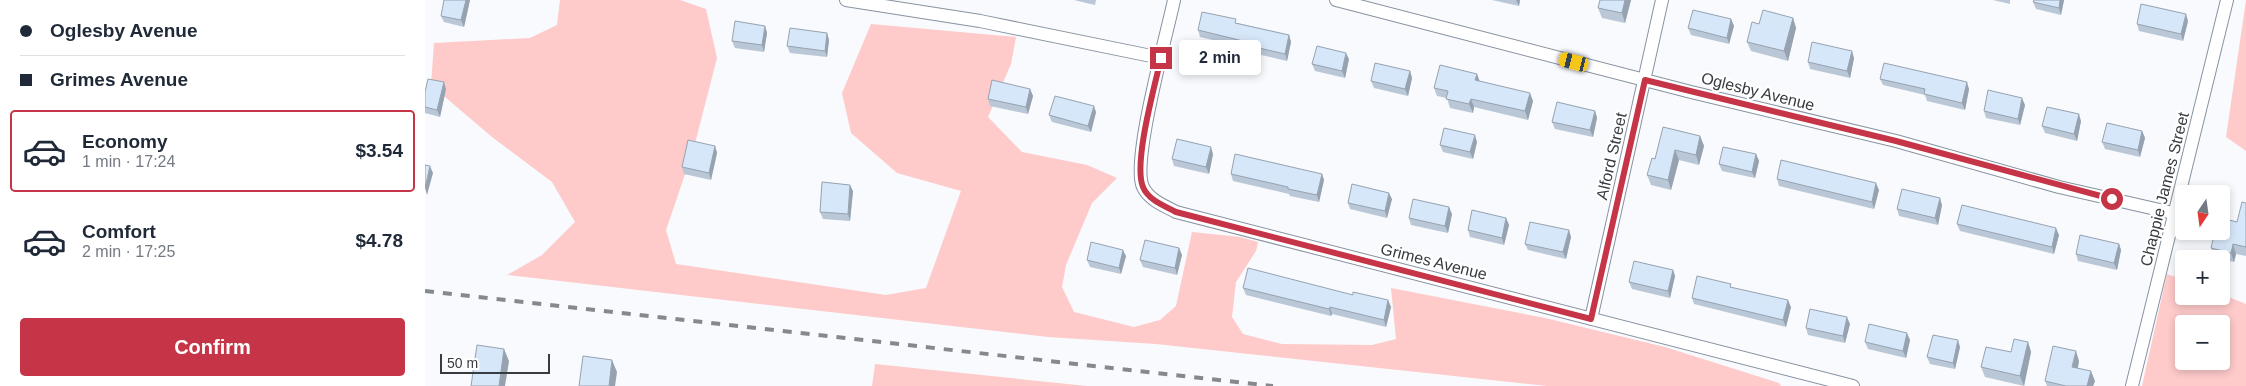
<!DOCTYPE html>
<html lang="en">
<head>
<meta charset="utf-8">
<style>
	:root { --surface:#fff; --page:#f6f6f7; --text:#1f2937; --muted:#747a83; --line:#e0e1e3; --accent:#c53547 }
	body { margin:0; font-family:Arial,sans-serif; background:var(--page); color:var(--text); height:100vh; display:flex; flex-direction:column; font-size:19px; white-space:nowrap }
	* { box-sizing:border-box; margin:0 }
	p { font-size:16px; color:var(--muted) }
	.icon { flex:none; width:28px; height:28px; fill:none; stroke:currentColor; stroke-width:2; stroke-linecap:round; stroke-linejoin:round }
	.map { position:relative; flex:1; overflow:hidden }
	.panel { display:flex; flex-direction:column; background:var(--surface); width:425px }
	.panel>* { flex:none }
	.hud { display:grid; align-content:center; height:110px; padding:0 20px; background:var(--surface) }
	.needle { width:32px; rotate:193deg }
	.controls { position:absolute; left:1750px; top:185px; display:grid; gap:10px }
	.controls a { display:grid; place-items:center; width:55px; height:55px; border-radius:5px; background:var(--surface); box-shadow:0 2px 8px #0003; font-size:25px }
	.scale { position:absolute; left:15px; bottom:12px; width:110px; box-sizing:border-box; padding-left:5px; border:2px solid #373c41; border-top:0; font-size:14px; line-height:18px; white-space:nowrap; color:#373c41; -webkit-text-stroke:4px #fff; paint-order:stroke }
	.end { position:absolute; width:22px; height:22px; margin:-11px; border:6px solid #c53547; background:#fff; box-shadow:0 0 0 2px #fff }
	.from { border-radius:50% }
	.bubble { position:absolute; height:35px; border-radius:5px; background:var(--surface); box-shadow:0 2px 8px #0003; font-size:16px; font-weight:600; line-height:35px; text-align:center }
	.car { position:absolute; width:15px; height:30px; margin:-15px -8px; border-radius:6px; box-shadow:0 0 4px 1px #0007; background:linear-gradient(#f5c518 24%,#345 0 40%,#f5c518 0 76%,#345 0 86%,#f5c518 0) }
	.hud b { display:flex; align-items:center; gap:18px; height:48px; font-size:19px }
	.hud b+b { border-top:1px solid var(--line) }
	.hud i { width:12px; height:12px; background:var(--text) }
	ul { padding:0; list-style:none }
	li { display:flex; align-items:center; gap:15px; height:82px; margin:0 10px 8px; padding:0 10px; border:2px solid transparent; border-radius:5px }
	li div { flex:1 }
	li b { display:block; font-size:19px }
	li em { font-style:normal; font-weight:600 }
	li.current { border-color:var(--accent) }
	li>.icon { width:45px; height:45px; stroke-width:1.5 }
	.action { display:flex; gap:10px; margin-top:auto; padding:10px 20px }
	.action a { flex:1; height:58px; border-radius:5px; background:var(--accent); color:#fff; font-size:20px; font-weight:600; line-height:58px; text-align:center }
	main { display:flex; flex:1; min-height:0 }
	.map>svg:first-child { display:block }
	.green { fill:#fecaca; fill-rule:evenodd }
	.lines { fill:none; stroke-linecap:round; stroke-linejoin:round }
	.street-casing { stroke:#8793a1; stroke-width:14 }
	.street { stroke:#fff; stroke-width:12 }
	.rail { stroke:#85898d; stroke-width:4; stroke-dasharray:9 9; stroke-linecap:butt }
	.wall { fill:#b9c7d7 }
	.shaded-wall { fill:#96a2af }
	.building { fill:#d7e7fa; stroke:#96a2af }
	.route { stroke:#c53547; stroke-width:6 }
	.labels { text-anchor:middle; stroke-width:4.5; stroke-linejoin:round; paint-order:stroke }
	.street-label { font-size:16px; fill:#373c41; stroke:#fff }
</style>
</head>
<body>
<main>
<section class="panel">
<div class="hud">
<b><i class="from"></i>Oglesby Avenue</b>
<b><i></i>Grimes Avenue</b>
</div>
<ul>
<li class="current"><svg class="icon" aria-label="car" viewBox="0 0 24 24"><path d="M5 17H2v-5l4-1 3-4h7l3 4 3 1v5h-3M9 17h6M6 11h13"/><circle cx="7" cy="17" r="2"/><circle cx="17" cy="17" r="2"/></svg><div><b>Economy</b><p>1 min · 17:24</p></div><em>$3.54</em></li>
<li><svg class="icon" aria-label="car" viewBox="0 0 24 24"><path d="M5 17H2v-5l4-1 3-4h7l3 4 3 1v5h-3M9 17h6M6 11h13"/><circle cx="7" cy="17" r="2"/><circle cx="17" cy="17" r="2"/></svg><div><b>Comfort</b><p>2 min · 17:25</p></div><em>$4.78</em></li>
</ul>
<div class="action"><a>Confirm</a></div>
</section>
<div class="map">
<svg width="1821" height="386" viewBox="0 0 1821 386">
	<rect width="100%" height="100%" fill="#f8fafd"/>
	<path class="green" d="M135 0H255L281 9 292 58 268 151 241 230 251 264 461 295 501 288 536 191 472 173 426 133 417 93 446 24 591 37 586 64 563 117 597 152 662 165 692 178 667 203 641 265 637 287 649 312 709 327 735 320 751 306 767 232 815 237 833 242 831 251 811 282 807 317 818 334 857 344 947 345 971 339 966 288 1120 318 1240 347 1354 383 1356 386H1122L731 344 623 337 82 275 117 255 150 222 127 182 67 137 6 85 9 43 105 38 132 25Z
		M1821 0V151L1801 137Z
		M1742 274 1759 280V296H1796V294L1821 304V386H1717ZM1759 324H1796V361H1759Z
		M450 364 662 386H447Z"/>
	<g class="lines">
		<defs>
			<path id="street" d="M421 0 555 21 736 58
				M749 0C742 34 706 162 718 187 724 200 740 206 751 212L1428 386
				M911 0 1266 92 1471 141 1634 187 1748 213
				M1166 319 1237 0
				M1707 386 1802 0"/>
		</defs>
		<use href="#street" class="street-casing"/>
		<use href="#street" class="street"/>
		<path class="rail" d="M0 291 848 386"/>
	</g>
	<path class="wall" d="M45 0 39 27 19 22 16 16Z
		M649 0H671L670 5Z
		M1067 0H1095L1094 6Z
		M1175 0H1206L1200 23 1177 18 1173 8Z
		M1568 0H1585V4Z
		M1639 0 1636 15 1611 9 1608 2Z
		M1368 18 1371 28 1363 61 1326 51 1322 42 1334 24Z
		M1306 19 1309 26 1304 44 1266 35 1263 28Z
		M1763 21 1758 41 1714 31 1712 24Z
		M812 23 864 35 866 42 862 61 824 52 822 48 775 37 773 30Z
		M340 26 342 33 339 52 310 48 307 41Z
		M402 33 404 40 402 57 365 53 362 46Z
		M1429 58 1425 78 1385 69 1383 62Z
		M924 59 920 78 890 71 887 64Z
		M985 71 987 78 983 96 949 88 946 81Z
		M1052 74 1054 81 1108 101 1103 120 1049 107 1048 113 1025 108 1022 98 1012 96 1009 88Z
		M1455 79 1544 89 1540 110 1502 101 1500 95 1458 85Z
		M21 89 15 117 0 113V92Z
		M605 89 608 96 603 114 565 106 563 99Z
		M1600 105 1595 125 1561 118 1559 111Z
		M1170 111 1172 118 1168 137 1130 129 1127 122Z
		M671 112 666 132 627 122 624 115Z
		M1656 121 1652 141 1620 133 1617 126Z
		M1717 131 1720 138 1715 157 1680 149 1677 142Z
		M1275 136 1279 146 1274 165 1254 160 1246 190 1226 185 1222 175 1230 159Z
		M1052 142 1048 159 1018 152 1015 145Z
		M290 146 292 153 286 180 259 174 257 167Z
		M788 154 784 174 749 166 747 159Z
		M1331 154 1334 161 1330 178 1297 171 1294 164Z
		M806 174H897L899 180 894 202 865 196 864 194 808 181Z
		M1352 179 1454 190 1449 209 1354 186Z
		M428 191 425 221 398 219 395 212Z
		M967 199 962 218 925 209 923 203Z
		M1821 203V256L1811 254 1809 262 1790 258 1786 248 1812 222Z
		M1517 205 1513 225 1474 216 1472 209Z
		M1027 214 1023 233 986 225 984 218Z
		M1081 218 1084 225 1079 245 1045 237 1043 230Z
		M1532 224 1634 235 1629 254 1535 231Z
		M1146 237 1141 259 1103 250 1100 244Z
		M1694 244 1696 250 1692 270 1653 261 1651 254Z
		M754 248 757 255 752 275 718 267 715 260Z
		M701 256 696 274 665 267 662 260Z
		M1248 270 1250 276 1245 298 1207 289 1204 282Z
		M1307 287 1366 307 1361 327 1269 304 1267 298Z
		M818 288 928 295 963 300 966 307 961 327 907 314 906 316 821 295Z
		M1425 324 1420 343 1383 335 1381 328Z
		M1485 340 1481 358 1443 349 1440 342Z
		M1603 342 1606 352 1599 386 1560 377 1556 367 1586 352Z
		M1535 347 1530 369 1505 364 1502 357Z
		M1654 361 1653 368 1670 381 1668 386H1622L1620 381Z"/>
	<path class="shaded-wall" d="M41 0H45L39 27 36 20Z
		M1091 0H1095L1094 6Z
		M1200 0H1206L1200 23 1197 13Z
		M1635 0H1639L1636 15 1634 8Z
		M1761 14 1763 21 1758 41 1756 34Z
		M1368 18 1371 28 1363 61 1359 51Z
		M1306 19 1309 26 1304 44 1302 38Z
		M340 26 342 33 339 52 337 45Z
		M402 33 404 40 402 57 400 51Z
		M864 35 866 42 862 61 860 54Z
		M1427 51 1429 58 1425 78 1422 71Z
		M921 53 924 59 920 78 917 71Z
		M985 71 987 78 983 96 980 89Z
		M1052 74 1055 82 1050 80Z
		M19 82 21 89 15 117 12 110Z
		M1542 82 1544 89 1540 110 1537 103Z
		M605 89 608 96 603 114 601 107Z
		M1105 93 1108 101 1103 120 1100 111Z
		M1597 98 1600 105 1595 125 1593 119Z
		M1046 99 1049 107 1048 113 1044 104Z
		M669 106 671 112 666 132 663 126Z
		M1170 111 1172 118 1168 137 1165 130Z
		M1654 114 1656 121 1652 141 1649 134Z
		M1717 131 1720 138 1715 157 1713 150Z
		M1050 135 1052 142 1048 159 1045 152Z
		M1275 136 1279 146 1274 165 1271 155Z
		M290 146 292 153 286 180 284 173Z
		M786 147 788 154 784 174 781 167Z
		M1250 150 1254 160 1246 190 1243 180Z
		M1331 154 1334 161 1330 178 1327 172Z
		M5 166 8 173 2 195 0 188Z
		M897 174 899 180 894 202 892 195Z
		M1451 183 1454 190 1449 209 1447 202Z
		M425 185 428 191 425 221 423 214Z
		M964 193 967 199 962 218 960 211Z
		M1515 198 1517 205 1513 225 1510 218Z
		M1024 207 1027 214 1023 233 1020 226Z
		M1081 218 1084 225 1079 245 1077 238Z
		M1631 228 1634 235 1629 254 1627 247Z
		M1144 230 1146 237 1141 259 1138 252Z
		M1694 244 1696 250 1692 270 1689 263Z
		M1808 244 1811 254 1809 262 1806 253Z
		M754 248 757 255 752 275 750 268Z
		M698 250 701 256 696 274 694 268Z
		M1248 270 1250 276 1245 298 1243 291Z
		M963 300 966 307 961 327 959 320Z
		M1363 300 1366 307 1361 327 1358 320Z
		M905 307 907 314 906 316 904 309Z
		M1422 317 1425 324 1420 343 1418 336Z
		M1482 333 1485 340 1481 358 1478 351Z
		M1533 340 1535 347 1530 369 1528 363Z
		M1603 342 1606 352 1599 386 1595 376Z
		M79 349 84 361 80 386H74Z
		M1651 351 1654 361 1651 376 1647 367Z
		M187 360 192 372 190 386H184Z
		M1666 371 1670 381 1668 386H1662Z"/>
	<path class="building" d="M19 0H41L36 20 16 16Z
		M1175 0H1200L1197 13 1173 8Z
		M1609 0H1635L1634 8 1608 2Z
		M1716 4 1761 14 1756 34 1712 24Z
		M1268 10 1306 19 1302 38 1263 28Z
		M1338 10 1368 18 1359 51 1322 42 1327 22 1334 24Z
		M777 12 811 19 810 23 864 35 860 54 821 45 822 42 773 30Z
		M310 21 340 26 337 45 307 41Z
		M365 28 402 33 400 51 362 46Z
		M1387 42 1427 51 1422 71 1383 62Z
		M892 46 921 53 917 71 887 64Z
		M950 63 985 71 980 89 946 81Z
		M1459 63 1542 82 1537 103 1499 94 1500 89 1455 79Z
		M1015 65 1052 74 1050 80 1105 93 1100 111 1046 99 1044 104 1021 99 1023 91 1009 88Z
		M3 79 19 82 12 110 0 107V92Z
		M567 80 605 89 601 107 563 99Z
		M1563 90 1597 98 1593 119 1559 111Z
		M630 96 669 106 663 126 624 115Z
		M1132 102 1170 111 1165 130 1127 122Z
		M1622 107 1654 114 1649 134 1617 126Z
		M1682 123 1717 131 1713 150 1677 142Z
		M1238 127 1275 136 1271 155 1250 150 1243 180 1222 175 1227 158 1230 159Z
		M1019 128 1050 135 1045 152 1015 145Z
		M752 139 786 147 781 167 747 159Z
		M263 140 290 146 284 173 257 167Z
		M1298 147 1331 154 1327 172 1294 164Z
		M810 154 897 174 892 195 863 189V187L806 174Z
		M1356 160 1451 183 1447 202 1352 179Z
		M0 165 5 166 0 188Z
		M397 182 425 185 423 214 395 212Z
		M927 184 964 193 960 211 923 203Z
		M1477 189 1515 198 1510 218 1472 209Z
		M988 199 1024 207 1020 226 984 218Z
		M1817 202 1821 203V247L1808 244 1806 253 1786 248 1790 231H1796V218L1812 222Z
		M1537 205 1631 228 1627 247 1532 224Z
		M1047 210 1081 218 1077 238 1043 230Z
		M1105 222 1144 230 1138 252 1100 244Z
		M1655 235 1694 244 1689 263 1651 254Z
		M720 240 754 248 750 268 715 260Z
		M666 242 698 250 694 268 662 260Z
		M1209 261 1248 270 1243 291 1204 282Z
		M823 268 928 295V292L963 300 959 320 905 307 904 309 818 288Z
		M1272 276 1306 284 1305 287 1363 300 1358 320 1267 298Z
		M1385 309 1422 317 1418 336 1381 328Z
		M1444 324 1482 333 1478 351 1440 342Z
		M1508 335 1533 340 1528 363 1502 357Z
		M1589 339 1603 342 1595 376 1556 367 1561 347 1586 352Z
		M52 345 79 349 74 386H46Z
		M1628 346 1651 351 1647 367 1666 371 1662 386H1641L1620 381Z
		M158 356 187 360 184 386H154Z"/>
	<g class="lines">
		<path class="route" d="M736 58C730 85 708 163 718 187 723 200 740 206 751 212L1166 319 1220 80 1471 141 1687 199"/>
	</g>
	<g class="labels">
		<g class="street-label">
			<text transform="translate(1333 91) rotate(14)" y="6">Oglesby Avenue</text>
			<text transform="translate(1186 156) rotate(-77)" y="6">Alford Street</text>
			<text transform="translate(1739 189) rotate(-76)" y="6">Chappie James Street</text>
			<text transform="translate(1009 261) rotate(14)" y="6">Grimes Avenue</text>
		</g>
	</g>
</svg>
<div class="controls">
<a><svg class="needle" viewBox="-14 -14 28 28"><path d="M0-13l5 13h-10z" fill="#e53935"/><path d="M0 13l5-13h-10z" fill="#747a83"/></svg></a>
<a>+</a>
<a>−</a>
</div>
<div class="scale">50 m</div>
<i class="end from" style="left:1687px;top:199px"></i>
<i class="end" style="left:736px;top:58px"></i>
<div class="bubble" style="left:754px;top:40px;width:82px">2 min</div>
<i class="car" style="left:1149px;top:62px;rotate:284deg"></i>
</div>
</main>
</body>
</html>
